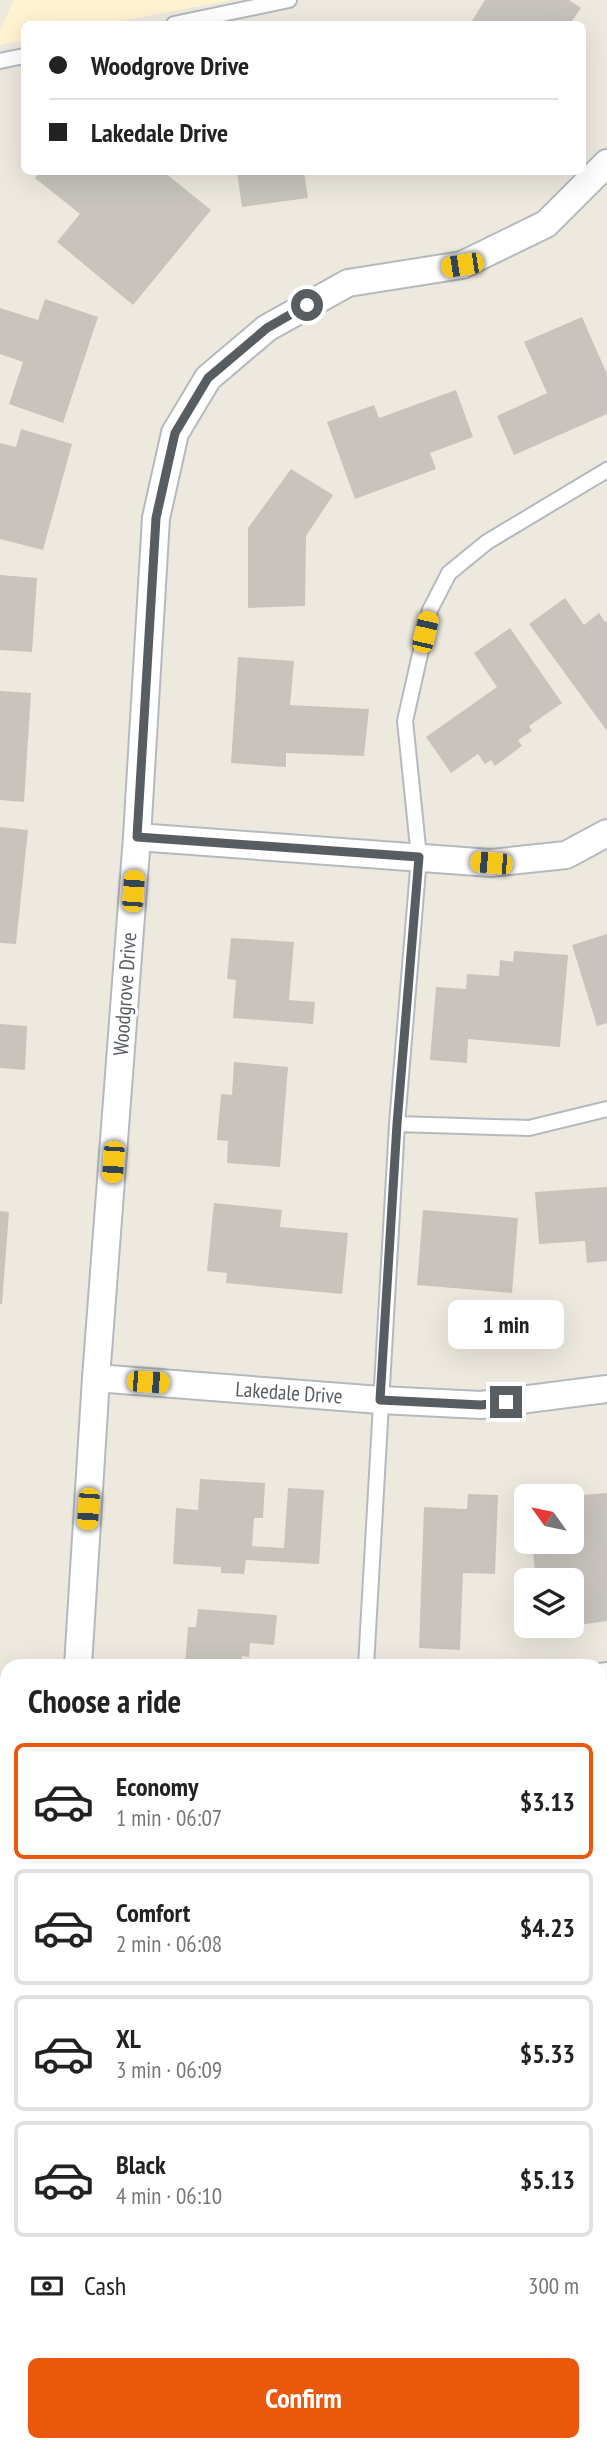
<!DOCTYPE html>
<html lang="en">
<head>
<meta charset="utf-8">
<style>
	:root { --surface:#fff; --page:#f2f2f2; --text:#222; --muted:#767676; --line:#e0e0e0; --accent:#ea580c }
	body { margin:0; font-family:"PT Sans Narrow",sans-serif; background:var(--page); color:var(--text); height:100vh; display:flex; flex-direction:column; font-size:26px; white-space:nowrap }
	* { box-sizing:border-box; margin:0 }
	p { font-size:23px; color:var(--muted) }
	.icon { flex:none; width:38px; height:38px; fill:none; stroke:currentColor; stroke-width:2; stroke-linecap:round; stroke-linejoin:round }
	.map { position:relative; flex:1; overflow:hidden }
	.panel { position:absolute; left:0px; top:1659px; width:607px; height:793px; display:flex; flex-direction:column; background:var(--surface); border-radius:21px 21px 0 0; box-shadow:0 7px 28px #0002 }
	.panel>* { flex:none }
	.guide { position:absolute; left:21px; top:21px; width:565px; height:154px; border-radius:10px; box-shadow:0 7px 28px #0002; display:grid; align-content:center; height:154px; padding:0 28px; background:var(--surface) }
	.needle { width:46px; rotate:303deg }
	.controls { position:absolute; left:514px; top:1484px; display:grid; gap:14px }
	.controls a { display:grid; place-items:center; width:70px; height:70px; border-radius:10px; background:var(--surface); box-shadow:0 7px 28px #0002; font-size:35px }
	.end { position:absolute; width:32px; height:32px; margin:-16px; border:9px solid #585d62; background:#fff; box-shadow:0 0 0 4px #fff }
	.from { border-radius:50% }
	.bubble { position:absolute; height:49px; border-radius:10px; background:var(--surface); box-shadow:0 7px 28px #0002; font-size:23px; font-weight:800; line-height:49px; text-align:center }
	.car { position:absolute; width:21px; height:42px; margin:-21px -10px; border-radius:9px; box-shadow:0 0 5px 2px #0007; background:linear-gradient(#f5c518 24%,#345 0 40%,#f5c518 0 76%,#345 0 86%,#f5c518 0) }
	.guide b { display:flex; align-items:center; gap:24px; height:66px; font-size:26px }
	.guide b+b { border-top:2px solid var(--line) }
	.guide i { width:18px; height:18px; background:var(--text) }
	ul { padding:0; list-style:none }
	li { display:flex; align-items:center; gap:21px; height:116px; margin:0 14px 10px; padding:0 14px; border:4px solid var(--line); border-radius:10px }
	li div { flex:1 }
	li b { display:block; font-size:26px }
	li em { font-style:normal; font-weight:800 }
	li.selected { border-color:var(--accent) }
	li>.icon { width:63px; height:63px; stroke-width:1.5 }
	h2 { padding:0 28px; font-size:32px; line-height:84px }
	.pay { display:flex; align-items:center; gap:18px; height:77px; padding:0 28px; font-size:26px }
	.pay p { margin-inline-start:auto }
	.cta { display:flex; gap:14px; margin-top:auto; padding:14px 28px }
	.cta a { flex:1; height:80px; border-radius:10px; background:var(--accent); color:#fff; font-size:28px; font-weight:800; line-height:80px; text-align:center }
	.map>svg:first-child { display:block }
	.commercial { fill:#fff3d2 }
	.green { fill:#bbe7ba }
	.building { fill:#c8c4bd }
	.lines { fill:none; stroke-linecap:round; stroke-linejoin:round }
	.lane-casing { stroke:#b5b9be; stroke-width:18 }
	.street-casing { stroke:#b5b9be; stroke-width:30 }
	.path { stroke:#92c89f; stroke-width:4.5; stroke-dasharray:7 3.5; stroke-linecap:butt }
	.lane { stroke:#fff; stroke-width:14 }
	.street { stroke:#fff; stroke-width:26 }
	.route { stroke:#585d62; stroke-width:9 }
	.labels { text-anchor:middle; stroke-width:6; stroke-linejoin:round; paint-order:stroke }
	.street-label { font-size:21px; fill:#585d62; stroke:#fff }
</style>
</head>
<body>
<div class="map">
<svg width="607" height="2451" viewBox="0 0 607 2451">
	<rect width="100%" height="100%" fill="#ede9df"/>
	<path class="commercial" d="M14 0H232L105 24H24V40L0 45V30Z"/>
	<path class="green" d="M0 2030H7V2445H600V2266L607 2267V2451H0Z"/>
	<path class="building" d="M485 0H569L581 8 570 24H470Z
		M40 172H164L211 210 133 305 57 242 80 214 35 178Z
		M237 172H304L308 198 242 207Z
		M45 299 98 317 63 423 9 404 23 362 0 354V308L38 320Z
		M582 317 607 374V414L514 455 497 416 547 393 524 342Z
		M456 390 473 437 430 453 436 469 355 499 327 422 374 405 379 418Z
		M21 429 72 444 43 550 0 539V443L16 447Z
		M291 469 333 495 306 536 305 606 248 608V528Z
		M0 575 37 578 32 652 0 650Z
		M565 598 584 625 599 613 605 622 607 621V731L529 624Z
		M510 628 562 703 529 726 532 731 518 740 522 746 495 766 491 760 485 764 478 754 451 773 426 737 497 687 474 653Z
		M238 657 294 661 290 705 369 709 364 756 286 753V767L231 763Z
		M0 691 31 693 24 802 0 800Z
		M0 827 28 830 16 944 0 943Z
		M607 934V1023L597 1026 572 945Z
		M231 938 294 942 289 1000 315 1002 313 1024 233 1018 236 980 227 979Z
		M514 951 568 955 560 1047 468 1039 467 1063 430 1060 436 987 466 989 467 974 499 976 500 960 513 962Z
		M0 1024 27 1026 25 1070 0 1068Z
		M234 1062 288 1067 280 1167 227 1163 228 1141 217 1140 221 1094 232 1095Z
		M607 1187V1261L587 1263 585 1241 539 1244 535 1192Z
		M214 1203 282 1210 280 1227 348 1233 342 1294 226 1283 227 1273 207 1271Z
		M423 1210 518 1218 512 1293 417 1285Z
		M0 1211 9 1212 2 1304H0Z
		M200 1479 265 1483 263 1518H254L252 1546 284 1548 288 1488 324 1490 319 1564 246 1560 244 1574 221 1573V1567L173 1564 176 1508 198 1510Z
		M607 1493V1621L572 1626V1580H536L532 1542H572V1496Z
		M468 1494 498 1495 495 1574 463 1573 460 1650 419 1648 424 1507 467 1509Z
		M198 1609 277 1615 274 1645 250 1643 249 1657 242 1656 241 1666H185L188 1627H196Z
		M607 1787V1844H600V1788Z
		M600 2078H607V2219H600Z"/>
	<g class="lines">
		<defs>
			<path id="lane" d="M174 24 289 0
				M0 61 24 56
				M397 1124 529 1128 607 1109
				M366 1666 397 1124 419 857 405 721 430 610 449 573 487 542 607 470
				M600 1671 607 1670
				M600 2259H607"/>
			<path id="street" d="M137 837 491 863 566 855 607 833
				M96 1378 380 1400 481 1405 607 1389
				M78 1666 96 1378 137 837 156 518 175 433 208 378 267 328 348 283 462 265 546 224 607 163
				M0 1934H7
				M600 1958H607"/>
		</defs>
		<use href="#lane" class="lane-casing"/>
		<use href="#street" class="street-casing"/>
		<path class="path" d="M0 2087 7 2086
			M174 2445 175 2451"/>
		<use href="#lane" class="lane"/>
		<use href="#street" class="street"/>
	</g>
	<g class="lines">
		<path class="route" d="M307 305 267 328 208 378 175 433 156 518 137 837 419 857 397 1124 380 1400 481 1405 506 1402"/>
	</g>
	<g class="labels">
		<g class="street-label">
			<text transform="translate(125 994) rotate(-86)" y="7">Woodgrove Drive</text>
			<text transform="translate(289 1393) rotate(4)" y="7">Lakedale Drive</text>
		</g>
	</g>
</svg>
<div class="controls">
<a><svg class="needle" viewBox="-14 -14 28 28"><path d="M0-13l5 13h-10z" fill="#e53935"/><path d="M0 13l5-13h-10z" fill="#767676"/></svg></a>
<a><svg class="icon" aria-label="layers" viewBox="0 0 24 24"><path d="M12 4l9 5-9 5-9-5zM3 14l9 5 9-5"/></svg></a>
</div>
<i class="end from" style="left:307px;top:305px"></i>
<i class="end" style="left:506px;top:1402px"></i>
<div class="bubble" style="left:448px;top:1300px;width:116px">1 min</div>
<i class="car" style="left:462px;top:265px;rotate:261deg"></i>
<i class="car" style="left:425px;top:632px;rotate:13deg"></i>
<i class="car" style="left:491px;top:863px;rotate:275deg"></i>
<i class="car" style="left:133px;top:891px;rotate:4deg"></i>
<i class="car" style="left:113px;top:1162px;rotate:184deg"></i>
<i class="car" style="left:148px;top:1382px;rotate:94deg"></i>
<i class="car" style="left:88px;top:1509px;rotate:184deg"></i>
<div class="guide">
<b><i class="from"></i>Woodgrove Drive</b>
<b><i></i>Lakedale Drive</b>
</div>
<section class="panel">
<h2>Choose a ride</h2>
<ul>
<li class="selected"><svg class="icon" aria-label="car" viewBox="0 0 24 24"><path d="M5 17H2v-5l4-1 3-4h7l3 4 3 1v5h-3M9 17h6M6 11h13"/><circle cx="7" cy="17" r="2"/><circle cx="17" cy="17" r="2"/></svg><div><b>Economy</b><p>1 min · 06:07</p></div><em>$3.13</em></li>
<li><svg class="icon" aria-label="car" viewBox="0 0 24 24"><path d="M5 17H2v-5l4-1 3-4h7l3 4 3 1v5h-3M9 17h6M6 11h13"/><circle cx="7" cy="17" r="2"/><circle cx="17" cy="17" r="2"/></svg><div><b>Comfort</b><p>2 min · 06:08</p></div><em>$4.23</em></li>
<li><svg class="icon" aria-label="car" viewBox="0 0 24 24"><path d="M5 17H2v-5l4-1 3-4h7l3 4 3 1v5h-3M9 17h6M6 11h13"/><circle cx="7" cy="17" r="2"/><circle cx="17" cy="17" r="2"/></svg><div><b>XL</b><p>3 min · 06:09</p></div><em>$5.33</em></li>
<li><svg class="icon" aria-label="car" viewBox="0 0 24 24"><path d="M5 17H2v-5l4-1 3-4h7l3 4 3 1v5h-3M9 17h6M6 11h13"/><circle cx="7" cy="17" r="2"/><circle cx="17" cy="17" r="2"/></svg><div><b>Black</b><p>4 min · 06:10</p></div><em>$5.13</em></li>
</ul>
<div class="pay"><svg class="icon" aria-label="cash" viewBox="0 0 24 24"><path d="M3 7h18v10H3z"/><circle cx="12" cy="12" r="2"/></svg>Cash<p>300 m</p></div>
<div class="cta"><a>Confirm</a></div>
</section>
</div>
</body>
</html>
